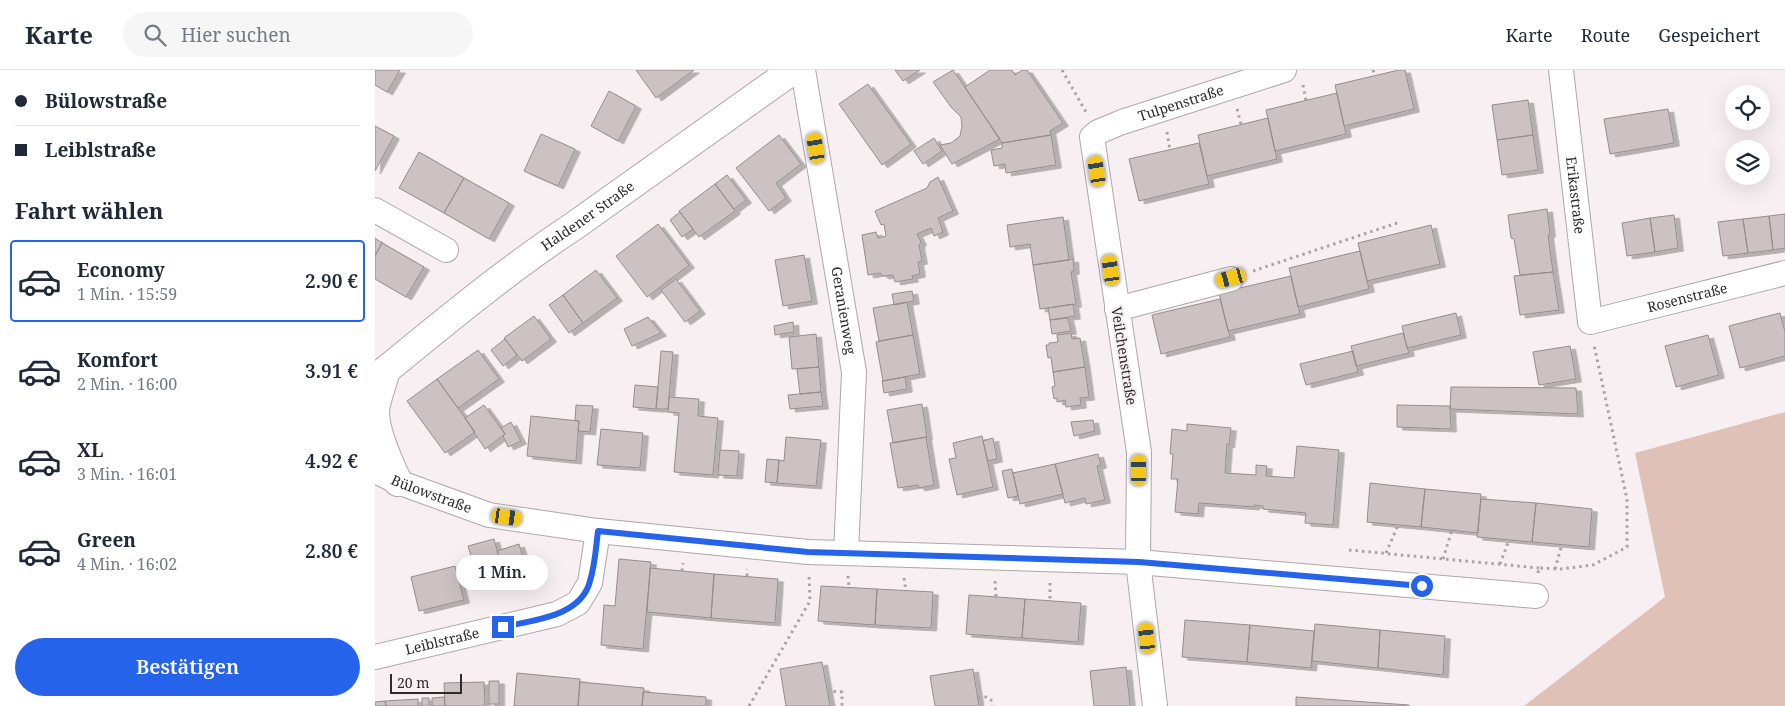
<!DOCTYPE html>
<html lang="de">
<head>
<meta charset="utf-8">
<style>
	:root { --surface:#fff; --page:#f6f6f7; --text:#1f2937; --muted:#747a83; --line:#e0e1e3; --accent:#2563eb }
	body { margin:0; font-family:"Noto Serif",serif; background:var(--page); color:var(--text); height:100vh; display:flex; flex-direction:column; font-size:19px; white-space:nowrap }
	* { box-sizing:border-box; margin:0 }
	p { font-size:16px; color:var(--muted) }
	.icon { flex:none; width:28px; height:28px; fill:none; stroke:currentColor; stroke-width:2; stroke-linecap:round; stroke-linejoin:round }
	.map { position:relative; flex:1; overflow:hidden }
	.panel { display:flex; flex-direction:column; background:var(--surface); width:375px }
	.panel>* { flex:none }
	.hud { display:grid; align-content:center; height:110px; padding:0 15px; background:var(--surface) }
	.buttons { position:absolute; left:1350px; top:15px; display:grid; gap:10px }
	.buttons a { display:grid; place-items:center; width:45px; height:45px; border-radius:50%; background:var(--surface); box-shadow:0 5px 20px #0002; font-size:25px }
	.scale { position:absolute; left:15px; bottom:12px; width:72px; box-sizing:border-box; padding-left:5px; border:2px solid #2f2b2d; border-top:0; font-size:14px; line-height:18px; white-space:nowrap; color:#2f2b2d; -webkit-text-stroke:4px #f8eff2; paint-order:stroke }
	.end { position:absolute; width:22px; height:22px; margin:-11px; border:6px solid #2563eb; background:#fff; box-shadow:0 0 0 2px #fff }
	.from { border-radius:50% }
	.bubble { position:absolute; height:35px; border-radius:18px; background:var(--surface); box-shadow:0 5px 20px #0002; font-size:16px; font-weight:600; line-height:35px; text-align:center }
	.car { position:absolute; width:15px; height:30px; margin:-15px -8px; border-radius:6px; box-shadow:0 0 4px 1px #0007; background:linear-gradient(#f5c518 24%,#345 0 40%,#f5c518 0 76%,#345 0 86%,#f5c518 0) }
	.hud b { display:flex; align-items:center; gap:18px; height:48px; font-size:19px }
	.hud b+b { border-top:1px solid var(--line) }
	.hud i { width:12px; height:12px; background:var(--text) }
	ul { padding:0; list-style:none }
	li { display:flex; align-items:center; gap:15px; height:82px; margin:0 10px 8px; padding:0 5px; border:2px solid transparent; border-radius:5px }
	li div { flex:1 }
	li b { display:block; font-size:19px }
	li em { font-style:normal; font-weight:600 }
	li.active { border-color:var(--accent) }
	li>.icon { width:45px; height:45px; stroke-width:1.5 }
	h2 { padding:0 15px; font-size:22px; line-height:60px }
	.action { display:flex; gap:10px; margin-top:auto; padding:10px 15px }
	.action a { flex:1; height:58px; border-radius:30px; background:var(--accent); color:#fff; font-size:20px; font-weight:600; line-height:58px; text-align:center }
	header { display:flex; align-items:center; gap:30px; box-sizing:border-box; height:70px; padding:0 25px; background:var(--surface); border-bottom:1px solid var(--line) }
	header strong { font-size:24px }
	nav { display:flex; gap:28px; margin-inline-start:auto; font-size:18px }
	.search { width:350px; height:45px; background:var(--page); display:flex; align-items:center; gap:12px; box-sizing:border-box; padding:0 18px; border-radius:28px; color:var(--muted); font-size:19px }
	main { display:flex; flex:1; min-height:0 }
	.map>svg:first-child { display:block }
	.green { fill:#e0c1b8 }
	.building { fill:#ccc2c3; stroke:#958c8d; filter:url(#shadow) }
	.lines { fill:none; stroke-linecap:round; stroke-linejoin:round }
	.minor-casing { stroke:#afa7aa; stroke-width:26 }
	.major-casing { stroke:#afa7aa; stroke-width:30 }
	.path { stroke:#aaa3a6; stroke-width:3; stroke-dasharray:2.5 4; stroke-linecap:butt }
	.minor { stroke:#fff; stroke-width:24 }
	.major { stroke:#fff; stroke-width:28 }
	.route { stroke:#2563eb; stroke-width:6 }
	.labels { text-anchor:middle; stroke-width:4.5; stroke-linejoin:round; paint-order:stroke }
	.street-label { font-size:14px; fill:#2f2b2d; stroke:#f8eff2 }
</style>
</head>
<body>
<header>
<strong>Karte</strong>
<div class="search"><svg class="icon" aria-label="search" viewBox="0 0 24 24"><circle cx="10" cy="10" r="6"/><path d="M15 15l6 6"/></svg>Hier suchen</div>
<nav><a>Karte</a><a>Route</a><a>Gespeichert</a></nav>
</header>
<main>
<section class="panel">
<div class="hud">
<b><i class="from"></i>Bülowstraße</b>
<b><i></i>Leiblstraße</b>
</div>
<h2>Fahrt wählen</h2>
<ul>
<li class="active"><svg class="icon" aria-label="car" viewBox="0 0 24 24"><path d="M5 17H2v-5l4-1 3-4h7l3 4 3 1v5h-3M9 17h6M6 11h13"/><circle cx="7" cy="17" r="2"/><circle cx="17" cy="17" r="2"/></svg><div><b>Economy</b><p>1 Min. · 15:59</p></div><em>2.90 €</em></li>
<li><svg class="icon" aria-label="car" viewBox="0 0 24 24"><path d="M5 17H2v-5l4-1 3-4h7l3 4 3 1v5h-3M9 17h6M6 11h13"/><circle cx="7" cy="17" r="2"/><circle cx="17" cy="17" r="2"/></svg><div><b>Komfort</b><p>2 Min. · 16:00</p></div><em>3.91 €</em></li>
<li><svg class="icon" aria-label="car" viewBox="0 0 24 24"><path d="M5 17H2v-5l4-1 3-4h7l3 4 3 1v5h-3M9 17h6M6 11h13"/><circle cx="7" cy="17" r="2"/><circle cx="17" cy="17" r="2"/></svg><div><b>XL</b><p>3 Min. · 16:01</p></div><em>4.92 €</em></li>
<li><svg class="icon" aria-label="car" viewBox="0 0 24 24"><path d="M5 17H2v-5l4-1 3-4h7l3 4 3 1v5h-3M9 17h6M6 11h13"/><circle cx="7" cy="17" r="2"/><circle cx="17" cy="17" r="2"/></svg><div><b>Green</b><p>4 Min. · 16:02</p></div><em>2.80 €</em></li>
</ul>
<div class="action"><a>Bestätigen</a></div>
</section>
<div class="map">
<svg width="1410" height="636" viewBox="0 0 1410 636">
	<defs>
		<filter id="shadow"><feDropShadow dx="5.5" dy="3" stdDeviation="0" flood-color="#0004"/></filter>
	</defs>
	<rect width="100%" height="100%" fill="#f8eff2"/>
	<path class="green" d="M1410 342V636H1149L1290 527 1260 383Z"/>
	<path class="building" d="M0 0H25L12 22 0 15Z
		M261 0H319L281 28Z
		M520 0H545L528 11Z
		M578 0 625 69 577 94 565 75 576 73 585 66 587 56 586 47 576 37 558 12Z
		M615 0H637L640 5 647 0H652L688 53 675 61 676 65 627 73 590 17Z
		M1024 0H1030L1039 39 969 56 960 15Z
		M493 14 536 74 507 95 464 34Z
		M234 21 261 36 243 71 216 56Z
		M962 23 971 64 900 81 891 40Z
		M1153 30 1158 65 1122 70 1117 35Z
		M1293 39 1299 73 1235 84 1229 49Z
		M893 48 902 89 832 106 823 65Z
		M0 56 19 66 0 101Z
		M166 64 200 79 183 116 149 101Z
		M404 65 426 94 401 113 411 128 394 141 361 98Z
		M676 65 681 95 631 103 630 94 619 96 616 80 627 78V73Z
		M1158 65 1163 100 1127 105 1122 70Z
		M559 68 567 81 548 94 539 81Z
		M824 73 834 114 764 131 754 89Z
		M44 82 89 108 69 143 24 118Z
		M352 105 371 130 359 139 340 114Z
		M563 107 578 141 563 148 568 162 559 166 556 158 542 164 546 172 544 175 547 191 543 192 545 204 537 206 538 209 520 212 518 205 508 206 505 203 493 205 487 165 501 162 503 168 511 166 509 154 506 155 500 141 552 118 555 112Z
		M89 108 134 133 114 169 69 143Z
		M340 114 360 141 324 167 304 141Z
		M1172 139 1175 164 1173 165 1178 202 1145 205 1139 169 1136 168 1133 145Z
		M305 142 318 159 307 167 295 150Z
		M1410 144V178L1398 180 1394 146Z
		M1299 145 1303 178 1280 182 1275 148Z
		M1394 146 1398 180 1373 183 1368 149Z
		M688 147 694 190 658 195 655 174 635 177 632 155Z
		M1275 148 1280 182 1252 186 1247 153Z
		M1368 149 1373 183 1348 186 1343 152Z
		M283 154 314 195 272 227 241 186Z
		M1056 155 1065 194 992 211 983 173Z
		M0 168 7 173 0 186Z
		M7 173 49 197 31 227 0 209V186Z
		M985 181 994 219 923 237 914 198Z
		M429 185 437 231 408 236 400 190Z
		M698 189 699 201 696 202 701 234 665 239 658 195Z
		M221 200 242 228 208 253 188 225Z
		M1178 202 1184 240 1145 245 1139 206Z
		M916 206 925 244 853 261 844 223Z
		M301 209 325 241 310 252 286 220Z
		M537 221 539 231 519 235 517 224Z
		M188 225 208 253 194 263 174 235Z
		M845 229 855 267 786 284 777 245Z
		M532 232 538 265 504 271 498 238Z
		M698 234 700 246 675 250 673 238Z
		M1081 243 1086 265 1032 278 1027 256Z
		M1405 243 1410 262V286L1365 298 1354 256Z
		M159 246 176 269 147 291 129 268Z
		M273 247 286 263 257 276 249 259Z
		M693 248 696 261 677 264 675 250Z
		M418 252 419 262 400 265 399 256Z
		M696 263 697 269 705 268 710 297 678 302 676 287 673 288 671 275H674V273L683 272 682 265Z
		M1028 263 1034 283 981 296 976 276Z
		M441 264 444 297 417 299 414 267Z
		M538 265 545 304 508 311 501 272Z
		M1333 265 1344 305 1301 317 1290 276Z
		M130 269 142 285 128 296 116 280Z
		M1195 276 1201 309 1164 315 1158 282Z
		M103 280 124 309 83 338 62 309Z
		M286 281 298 282 293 339H281Z
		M978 281 983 302 931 315 925 294Z
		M444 297 446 322 425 324 422 299Z
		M710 297 714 327 705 328 706 335 691 337 690 330 682 332V328L679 329 677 317 680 316 678 302Z
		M530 307 532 319 509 323 507 311Z
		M62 309 100 362 70 383 32 331Z
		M260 315 283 317 281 339 258 337Z
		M1076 317 1201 318 1203 344 1075 339Z
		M446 322 448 336 415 339 413 325Z
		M294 327 324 329 323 346 343 348 338 405 299 402 304 343 293 342Z
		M547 334 552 367 518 373 512 340Z
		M109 335 130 364 110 379 90 348Z
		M201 335 218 336 215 362 203 361 204 351 200 350Z
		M1022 335 1075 336 1076 359 1022 357Z
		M156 346 204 351 201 391 152 386Z
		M718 350 720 361 699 366 696 352Z
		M136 352 146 371 133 377 128 366 130 364 126 358Z
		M812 354 856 358 854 375 852 374 850 403 881 405V395L892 396 891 406 919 408 922 376 964 380 958 455 930 453 931 443 888 439V436L879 435V437L824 433 823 444 800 442 803 409H796L798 384H795L797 359 812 361Z
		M226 359 268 363 265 398 222 395Z
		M607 366 618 417 582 425 574 389 581 388 578 373Z
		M411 367 446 370 441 416 402 413 404 390 409 391Z
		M551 367 559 415 544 418 543 415 523 418 515 373Z
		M618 368 622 389 613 391 608 371Z
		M345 380 364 381 362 406 343 405Z
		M723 384 726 395 722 396 730 430 711 434 710 428 690 433 680 394Z
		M392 389 404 390 402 413 390 412Z
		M680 394 688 424 645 434 638 403Z
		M637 399 643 426 633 428 627 401Z
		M995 413 1050 419 1046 457 992 452Z
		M1050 419 1106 424 1103 463 1046 457Z
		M1106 429 1161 433 1157 472 1102 467Z
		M1161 433 1217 439 1214 477 1157 472Z
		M119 469 130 509 105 516 93 476Z
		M144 474 155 510 132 516 122 481Z
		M244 489 276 492 268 579 226 575 229 535 240 536Z
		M80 496 89 530 44 541 36 507Z
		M275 498 339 504 336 548 272 542Z
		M339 504 403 509 400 553 336 548Z
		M446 516 502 519 500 555 443 551Z
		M502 519 558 522 556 558 500 555Z
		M594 525 650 529 647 568 591 564Z
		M650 529 706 533 703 572 647 568Z
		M810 550 875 555 872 592 807 587Z
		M940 554 1005 560 1003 598 937 591Z
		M875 555 939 561 936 598 872 592Z
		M1005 560 1070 566 1068 605 1003 598Z
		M447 592 455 636H411L405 599Z
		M751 597 755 636H719L715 601Z
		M598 599 604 636H560L555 606Z
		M142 603 205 609 203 636H139Z
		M114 611H124V634H114Z
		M109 612 110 636H70L69 613Z
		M205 612 269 618 267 636H203Z
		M268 622 331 627V636H267Z
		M69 627 70 636H57V628Z
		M921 627 1034 635V636H921Z
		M47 628H54V636H47Z
		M43 629V636H11L10 631Z
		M10 631 11 636H0V632Z"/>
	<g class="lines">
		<defs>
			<g id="minor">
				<path id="s1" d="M428 0 479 302 471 483"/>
				<path id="s2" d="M1186 0 1215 252 1410 203"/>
				<path d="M0 140 71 180"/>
				<path d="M742 239 856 209"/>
				<path id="s3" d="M0 401 23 412 114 445 223 461 433 482 763 492 1161 526"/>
				<path id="s4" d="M0 587 182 544 203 533 215 513 223 461"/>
				<path id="s5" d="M780 636 763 492 764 382 717 67 723 62 747 52 909 0"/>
			</g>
			<g id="major">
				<path d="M11 300C8 313 1 328 0 342 0 363 14 393 23 412"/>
				<path id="s6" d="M0 309C65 256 129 202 199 156L418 0"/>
			</g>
		</defs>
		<use href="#minor" class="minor-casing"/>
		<use href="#major" class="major-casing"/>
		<path class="path" d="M687 0 711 42
			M998 0 1000 6
			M928 15 931 31
			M862 39 866 54
			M792 62 795 80
			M878 201 1025 152
			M974 480 1164 498
			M1011 483 1023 455
			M1068 489 1077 460
			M1125 494 1134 470
			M1180 499 1187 474
			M307 501 308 493
			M1163 503 1164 498 1186 499 1218 495 1252 477V429L1219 275
			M372 506V499
			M473 506 474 518
			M529 508 531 521
			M620 511 621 527
			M675 513V531
			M452 621 467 622V636
			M603 628 611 627 616 630 617 636
			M374 636 435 531 434 505"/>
		<use href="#minor" class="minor"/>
		<use href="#major" class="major"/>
	</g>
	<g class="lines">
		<path class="route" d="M128 557C158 550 206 547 215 511 220 495 221 477 223 461L433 482 764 492 1047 516"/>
	</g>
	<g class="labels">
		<g class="street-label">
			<text dy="5" stroke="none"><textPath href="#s5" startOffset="669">Tulpenstraße</textPath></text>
			<text dy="5" stroke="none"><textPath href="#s2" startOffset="126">Erikastraße</textPath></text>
			<text dy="5" stroke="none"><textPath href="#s6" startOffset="268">Haldener Straße</textPath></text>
			<text dy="5" stroke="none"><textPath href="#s2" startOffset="354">Rosenstraße</textPath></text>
			<text dy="5" stroke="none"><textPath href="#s1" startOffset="244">Geranienweg</textPath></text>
			<text transform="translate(749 286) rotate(81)" y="5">Veilchenstraße</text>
			<text dy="5" stroke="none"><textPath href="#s3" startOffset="61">Bülowstraße</textPath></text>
			<text dy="5" stroke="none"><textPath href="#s4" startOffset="69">Leiblstraße</textPath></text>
		</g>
	</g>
</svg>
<div class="buttons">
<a><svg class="icon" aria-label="locate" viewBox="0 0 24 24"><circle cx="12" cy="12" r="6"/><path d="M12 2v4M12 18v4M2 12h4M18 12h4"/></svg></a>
<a><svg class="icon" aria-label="layers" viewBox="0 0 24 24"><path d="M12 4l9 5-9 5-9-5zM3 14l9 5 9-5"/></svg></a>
</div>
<div class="scale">20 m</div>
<i class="end from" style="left:1047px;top:516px"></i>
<i class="end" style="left:128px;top:557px"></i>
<div class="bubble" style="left:81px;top:485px;width:92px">1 Min.</div>
<i class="car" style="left:441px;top:78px;rotate:351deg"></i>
<i class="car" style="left:722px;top:101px;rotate:351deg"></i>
<i class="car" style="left:736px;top:200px;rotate:352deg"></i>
<i class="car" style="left:856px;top:208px;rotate:255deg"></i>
<i class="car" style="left:764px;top:400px;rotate:0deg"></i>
<i class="car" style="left:132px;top:447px;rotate:98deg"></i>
<i class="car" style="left:772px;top:568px;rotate:354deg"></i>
</div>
</main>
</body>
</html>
